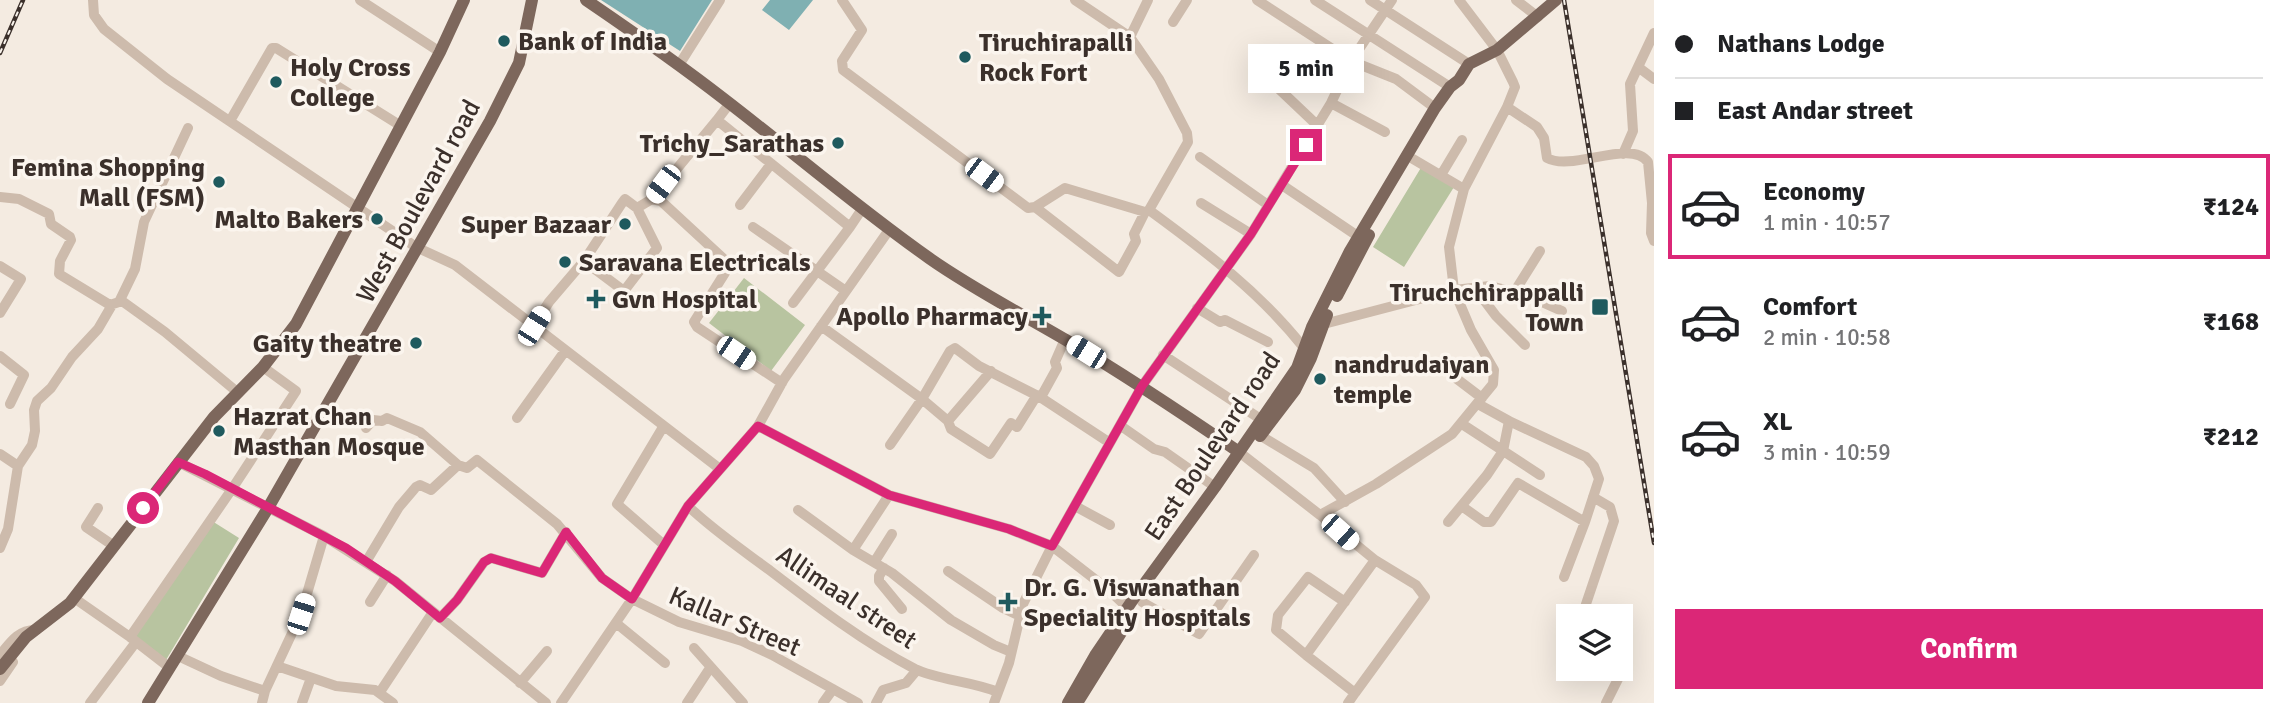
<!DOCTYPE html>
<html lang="en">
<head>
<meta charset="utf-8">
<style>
	:root { --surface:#fff; --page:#f6f6f6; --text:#202124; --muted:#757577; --line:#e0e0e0; --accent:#db2777 }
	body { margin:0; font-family:Signika,sans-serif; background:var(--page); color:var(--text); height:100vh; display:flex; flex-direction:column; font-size:26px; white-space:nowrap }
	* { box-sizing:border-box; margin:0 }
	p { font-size:23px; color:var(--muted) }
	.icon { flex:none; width:38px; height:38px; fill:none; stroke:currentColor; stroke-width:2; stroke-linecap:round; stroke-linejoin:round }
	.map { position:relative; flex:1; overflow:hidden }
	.panel { display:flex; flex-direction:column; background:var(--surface); width:630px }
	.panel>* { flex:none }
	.banner { display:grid; align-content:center; height:154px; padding:0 21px; background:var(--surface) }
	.buttons { position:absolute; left:1556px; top:604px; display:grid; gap:14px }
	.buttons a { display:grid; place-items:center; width:77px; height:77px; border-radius:0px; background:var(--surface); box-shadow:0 7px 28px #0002; font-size:35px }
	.end { position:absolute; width:32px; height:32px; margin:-16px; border:9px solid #db2777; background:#fff; box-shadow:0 0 0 4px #fff }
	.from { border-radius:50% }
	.bubble { position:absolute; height:49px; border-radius:0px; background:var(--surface); box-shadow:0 7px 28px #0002; font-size:23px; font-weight:800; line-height:49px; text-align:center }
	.car { position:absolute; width:21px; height:42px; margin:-21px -10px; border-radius:9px; box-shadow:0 0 5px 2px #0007; background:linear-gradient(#fff 24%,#345 0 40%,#fff 0 76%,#345 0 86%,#fff 0) }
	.banner b { display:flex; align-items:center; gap:24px; height:66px; font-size:26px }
	.banner b+b { border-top:2px solid var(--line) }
	.banner i { width:18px; height:18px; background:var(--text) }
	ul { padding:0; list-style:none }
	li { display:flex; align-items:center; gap:21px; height:105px; margin:0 14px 10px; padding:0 7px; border:4px solid transparent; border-radius:0px }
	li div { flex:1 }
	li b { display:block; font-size:26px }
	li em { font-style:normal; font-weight:800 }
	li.active { border-color:var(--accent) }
	li>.icon { width:63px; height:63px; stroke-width:1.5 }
	.button { display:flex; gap:14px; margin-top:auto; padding:14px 21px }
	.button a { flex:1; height:80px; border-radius:0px; background:var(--accent); color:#fff; font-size:28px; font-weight:800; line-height:80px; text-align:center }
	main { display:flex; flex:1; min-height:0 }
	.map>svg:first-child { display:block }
	.green { fill:#b8c4a0 }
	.water { fill:#7fb0b2 }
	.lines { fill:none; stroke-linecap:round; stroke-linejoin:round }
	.minor { stroke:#cdbbac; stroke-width:10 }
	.major { stroke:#7d675c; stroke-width:12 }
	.rail-casing { stroke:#3b302b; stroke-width:4.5 }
	.rail { stroke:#fbf5ee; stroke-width:2; stroke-dasharray:5; stroke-linecap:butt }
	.route { stroke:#db2777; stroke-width:9 }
	.poi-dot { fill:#1f5a5e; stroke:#fbf5ee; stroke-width:2.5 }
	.labels { text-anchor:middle; stroke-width:7; stroke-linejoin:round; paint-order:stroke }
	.poi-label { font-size:26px; font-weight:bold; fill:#3b302b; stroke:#fbf5ee; text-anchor:start }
	.street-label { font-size:26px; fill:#3b302b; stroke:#fbf5ee }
</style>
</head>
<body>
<main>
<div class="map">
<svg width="1654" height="703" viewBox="0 0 1654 703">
	<rect width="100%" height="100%" fill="#f4ebe1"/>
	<path class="green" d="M1422 166 1454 187 1404 267 1373 247Z
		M744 278 805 325 771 371 709 323Z
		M212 521 239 538 166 660 132 637Z"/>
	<path class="water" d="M601 0H712L680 51Z
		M770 0H813L789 30 762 10Z"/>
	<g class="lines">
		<path class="minor" d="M93 0 94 15 104 29 167 79 416 247 455 265 720 469
			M360 0 440 52
			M842 0 862 30 842 61 843 70 1028 208 1035 207 1065 188 1145 212 1149 210C1205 251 1261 293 1304 348
			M1075 0 1130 37 1159 79 1187 133 1188 142 1149 210
			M1257 0 1351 61 1396 79 1435 108
			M1315 0 1450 87
			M1370 0 1469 64
			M1459 0 1497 50 1513 82 1515 87 1507 107 1537 127 1544 138 1547 158C1572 172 1631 138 1648 162L1652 203 1651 233 1654 241
			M1516 0 1538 17
			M1173 22 1187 0
			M1130 37 1148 0
			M679 65 720 0
			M1638 67 1654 79
			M1278 88 1317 125
			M730 103 717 120 850 227 862 209
			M1331 103 1385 132
			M230 121 272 48H276L401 126
			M1623 154 1633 131 1630 84 1654 33
			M1200 157 1268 205
			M1413 159 1464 189
			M1441 175 1462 140
			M1282 185 1359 237
			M0 197 19 199 49 214 51 224 70 237 71 240 60 261 59 274 110 305 122 301 165 332 236 391
			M652 199 661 201 726 261 728 268 694 322 697 327 782 383
			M1201 203 1251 234
			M740 205 771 164
			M1035 207 1119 272 1136 241 1134 234 1145 212
			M753 227 846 291
			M584 261 624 291 657 248 637 208
			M0 266 21 279 0 313
			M1475 288 1496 316 1525 345
			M1515 291 1540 251
			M120 300 135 269 144 222 188 128
			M793 303 850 227
			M1197 308 1220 322 1225 320 1268 342
			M1320 325 1454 290 1490 286 1526 295 1562 311
			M534 326 549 302 584 261 622 203 625 199 637 208 652 199 717 120
			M821 326 922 399 948 421 991 371
			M1163 355 1262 420
			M0 356 24 375 10 404
			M1457 379 1482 398
			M1041 397 1057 368 1055 362 1065 339
			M1478 404 1509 421
			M517 418 565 351
			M948 421 951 429 990 454 1011 423 1017 427 1037 395
			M1462 424 1540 475
			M758 426 889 495 1009 529 1052 546 1110 591 1128 608
			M1121 426 1154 449 1165 452 1215 487
			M663 427 617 504 664 545
			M366 428 373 420 382 421 387 418 420 432 458 465
			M1261 436 1314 468 1345 502
			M890 445 922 399 950 351 955 348 979 366 1040 397 1110 443
			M1239 452 1320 515 1376 484 1452 434 1493 384 1494 370 1471 330 1454 290 1449 247 1464 189 1507 107
			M0 454 18 466
			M178 462 324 536 395 581 546 703
			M688 506C713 530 741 549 768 569 815 605 863 642 915 669 938 680 971 681 998 692
			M1075 506 1110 525
			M98 508 86 527 114 546
			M798 510 853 550 892 573 951 620 994 645 1011 652
			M1320 515 1375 560 1306 655 1355 693 1348 703
			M1448 522 1487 475 1503 451 1509 421 1586 457 1594 466 1599 479 1585 522 1518 483 1491 522H1484L1463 507
			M0 548 8 529 18 466 32 445 35 431 34 410 37 401 51 388 72 357 98 329 112 305
			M853 550 889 495
			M875 561 892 534
			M366 562 399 507 416 487 420 485 431 490 458 465 467 468 477 460 557 524 602 578 632 599 679 622 742 641 772 655 858 703
			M884 568 879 576V581L902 609
			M948 571 1003 608 1020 616
			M1564 577 1585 522
			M74 598 130 637 170 668
			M370 602 387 575
			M1142 602 1199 634 1254 555
			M1588 616 1585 607 1614 521 1610 507 1593 497
			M440 618 457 600 484 562 491 558 542 573 566 532
			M616 623 665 663
			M130 637 232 489 296 391 263 367
			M694 648 743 703
			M0 655C10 643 18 630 35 630
			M1306 655 1276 630 1278 615 1308 577 1345 602
			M178 656 221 676 265 691
			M277 666 336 686 375 690 393 703
			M0 681 13 662
			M520 683 547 651
			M380 692 433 612
			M1355 693 1425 597 1416 585 1375 560
			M90 703 136 642
			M262 703 265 691 301 614 324 536
			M302 703 311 678
			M561 703 632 599 688 506 758 426 784 379 889 230
			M687 703 710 668
			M823 703 833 689
			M876 703 883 690 906 683 917 670
			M994 703 1009 663 1023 604 1052 546 1142 386 1251 234 1331 103 1351 61 1392 0
			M1606 703 1628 659 1620 648"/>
		<path class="major" d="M586 0C633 32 679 64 724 99 793 152 858 208 929 258 973 289 1020 313 1066 340 1125 375 1182 413 1239 452
			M1337 296 1369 235
			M1260 436 1295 390 1311 358 1327 315
			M0 669 26 637 70 603 214 417 263 367 296 324 440 52 464 0
			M148 703 268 508 490 121 519 63 532 0
			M1068 703 1096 654 1134 598 1215 487 1297 368 1312 327 1350 251 1435 108 1450 87 1459 80 1469 64 1497 50 1556 0
			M1077 703 1122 631"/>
		<defs>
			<path id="rail" d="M1564 0 1654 543
				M0 53 23 0"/>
		</defs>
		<use href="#rail" class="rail-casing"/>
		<use href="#rail" class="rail"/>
	</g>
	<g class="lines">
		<path class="route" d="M143 508 178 462 205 474 346 548 395 581 440 618 457 600 484 562 491 558 542 573 566 532 602 578 632 599 688 506 758 426 889 495 1009 529 1052 546 1142 386 1251 234 1306 145"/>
	</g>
	<g class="poi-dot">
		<circle cx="504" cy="41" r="7"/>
		<circle cx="965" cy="57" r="7"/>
		<circle cx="276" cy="82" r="7"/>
		<circle cx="838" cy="143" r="7"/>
		<circle cx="219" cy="182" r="7"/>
		<circle cx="377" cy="219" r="7"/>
		<circle cx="625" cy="224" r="7"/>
		<circle cx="565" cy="262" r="7"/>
		<path d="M592.5 288.5h7v7h7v7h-7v7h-7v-7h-7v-7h7z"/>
		<rect x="1591" y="298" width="18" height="18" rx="3.5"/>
		<path d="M1038.5 305.5h7v7h7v7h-7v7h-7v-7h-7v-7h7z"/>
		<circle cx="416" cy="343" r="7"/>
		<circle cx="1320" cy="379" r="7"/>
		<circle cx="219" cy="431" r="7"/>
		<path d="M1004.5 591.5h7v7h7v7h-7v7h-7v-7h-7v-7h7z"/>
	</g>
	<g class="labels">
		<g class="poi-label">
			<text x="518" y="50">Bank of India</text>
			<text x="979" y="51">Tiruchirapalli<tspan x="979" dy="30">Rock Fort</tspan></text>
			<text x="290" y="76">Holy Cross<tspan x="290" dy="30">College</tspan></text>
			<text x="824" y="152" text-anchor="end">Trichy_Sarathas</text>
			<text x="205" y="176" text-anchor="end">Femina Shopping<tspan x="205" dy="30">Mall (FSM)</tspan></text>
			<text x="363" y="228" text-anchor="end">Malto Bakers</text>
			<text x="611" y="233" text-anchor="end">Super Bazaar</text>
			<text x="579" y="271">Saravana Electricals</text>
			<text x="1584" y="301" text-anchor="end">Tiruchchirappalli<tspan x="1584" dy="30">Town</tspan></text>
			<text x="612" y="308">Gvn Hospital</text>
			<text x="1028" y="325" text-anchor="end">Apollo Pharmacy</text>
			<text x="402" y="352" text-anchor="end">Gaity theatre</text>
			<text x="1334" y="373">nandrudaiyan<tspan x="1334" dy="30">temple</tspan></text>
			<text x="233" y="425">Hazrat Chan<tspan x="233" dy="30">Masthan Mosque</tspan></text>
			<text x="1024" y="596">Dr. G. Viswanathan<tspan x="1024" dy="30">Speciality Hospitals</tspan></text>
		</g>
		<g class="street-label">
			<text transform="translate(418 201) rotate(-61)" y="9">West Boulevard road</text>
			<text transform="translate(1212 446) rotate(-56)" y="9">East Boulevard road</text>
			<text transform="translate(847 597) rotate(34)" y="9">Allimaal street</text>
			<text transform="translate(735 621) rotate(23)" y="9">Kallar Street</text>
		</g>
	</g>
</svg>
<div class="buttons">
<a><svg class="icon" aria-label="layers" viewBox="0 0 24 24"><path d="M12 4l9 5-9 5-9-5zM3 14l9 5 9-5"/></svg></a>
</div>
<i class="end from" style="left:143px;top:508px"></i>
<i class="end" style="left:1306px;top:145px"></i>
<div class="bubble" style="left:1248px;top:44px;width:116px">5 min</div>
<i class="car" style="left:984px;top:175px;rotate:127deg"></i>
<i class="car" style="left:663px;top:184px;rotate:217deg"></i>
<i class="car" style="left:534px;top:326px;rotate:32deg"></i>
<i class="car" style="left:1086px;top:352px;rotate:302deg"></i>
<i class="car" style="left:736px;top:353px;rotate:124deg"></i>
<i class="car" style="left:1340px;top:532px;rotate:132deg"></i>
<i class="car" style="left:301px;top:614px;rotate:18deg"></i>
</div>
<section class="panel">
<div class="banner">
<b><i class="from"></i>Nathans Lodge</b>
<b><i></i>East Andar street</b>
</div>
<ul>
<li class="active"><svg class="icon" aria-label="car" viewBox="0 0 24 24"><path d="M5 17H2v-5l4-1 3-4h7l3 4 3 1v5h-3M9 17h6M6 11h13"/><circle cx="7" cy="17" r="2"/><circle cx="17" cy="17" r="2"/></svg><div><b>Economy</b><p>1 min · 10:57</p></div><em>₹124</em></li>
<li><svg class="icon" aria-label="car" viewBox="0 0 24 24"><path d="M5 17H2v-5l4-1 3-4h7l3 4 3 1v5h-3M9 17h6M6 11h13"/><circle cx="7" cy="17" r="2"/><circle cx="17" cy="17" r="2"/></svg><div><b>Comfort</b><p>2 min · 10:58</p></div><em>₹168</em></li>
<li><svg class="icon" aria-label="car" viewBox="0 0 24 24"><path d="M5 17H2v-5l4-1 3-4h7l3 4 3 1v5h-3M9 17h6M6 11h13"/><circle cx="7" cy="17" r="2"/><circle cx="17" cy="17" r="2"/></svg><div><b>XL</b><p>3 min · 10:59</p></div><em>₹212</em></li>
</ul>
<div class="button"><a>Confirm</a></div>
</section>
</main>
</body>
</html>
